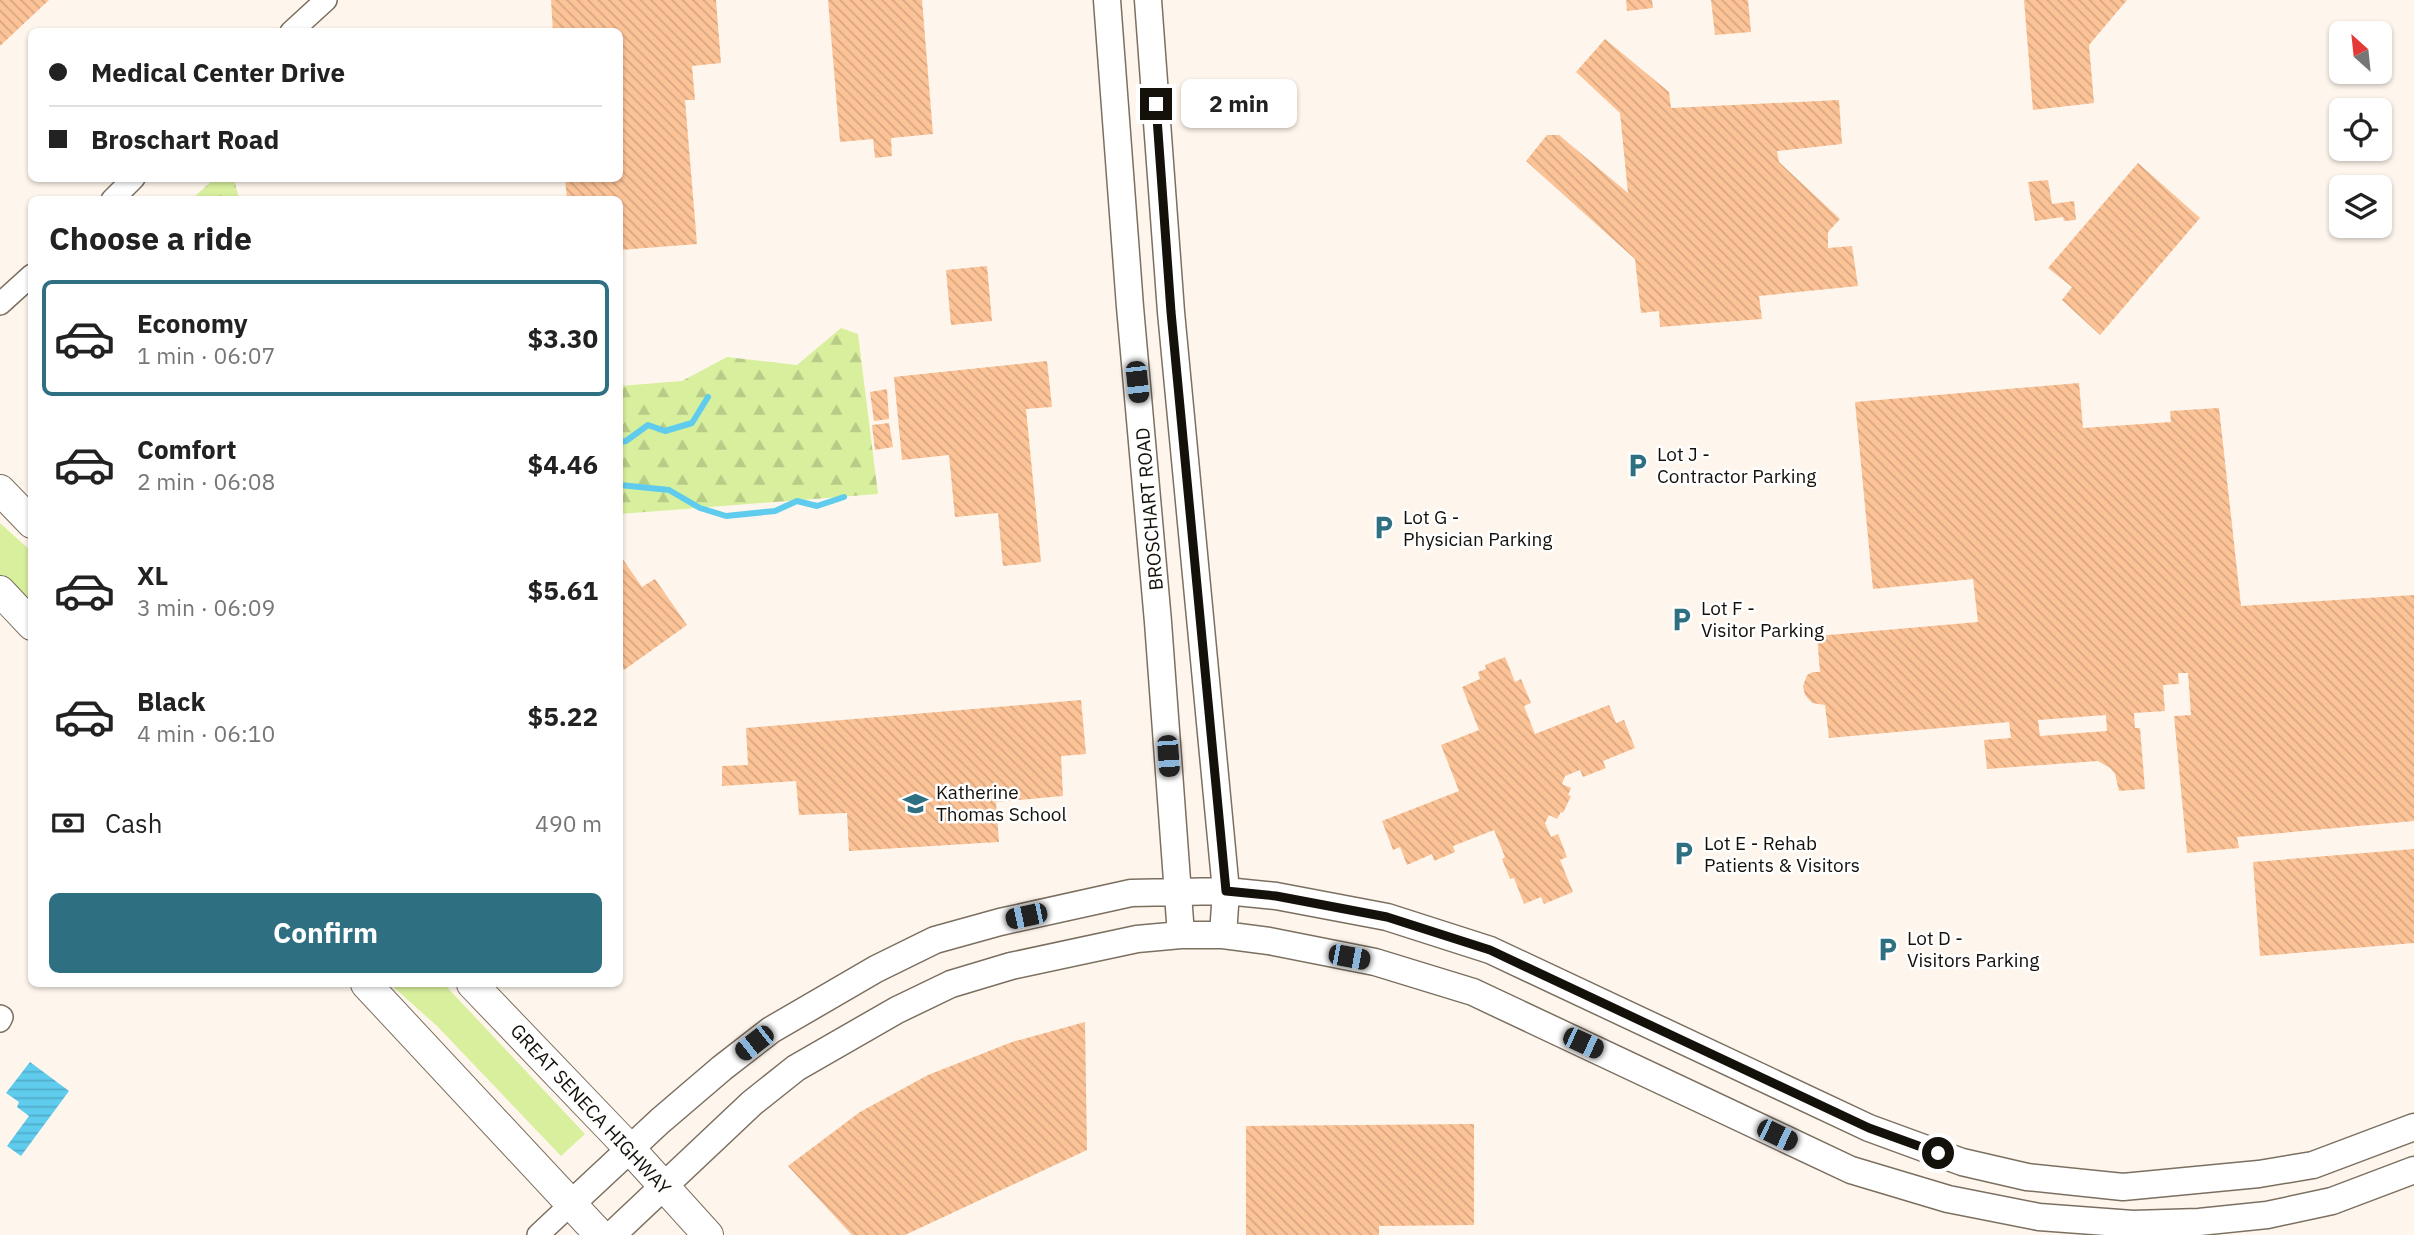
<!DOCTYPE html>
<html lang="en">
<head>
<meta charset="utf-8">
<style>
	:root { --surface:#fff; --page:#f6f6f6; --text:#222; --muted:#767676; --line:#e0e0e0; --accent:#2e7082 }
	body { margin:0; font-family:"IBM Plex Sans",sans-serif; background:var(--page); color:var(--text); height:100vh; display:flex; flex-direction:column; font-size:26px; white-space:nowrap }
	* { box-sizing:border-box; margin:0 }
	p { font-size:23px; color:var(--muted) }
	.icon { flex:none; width:38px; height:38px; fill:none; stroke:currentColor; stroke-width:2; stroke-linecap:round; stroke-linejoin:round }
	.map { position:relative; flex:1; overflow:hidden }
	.drawer { position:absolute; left:28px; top:196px; width:595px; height:791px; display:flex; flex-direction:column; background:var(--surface); border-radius:10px; box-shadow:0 2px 5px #0004 }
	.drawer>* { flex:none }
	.hud { position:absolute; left:28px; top:28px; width:595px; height:154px; border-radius:10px; box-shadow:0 2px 5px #0004; display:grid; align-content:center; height:154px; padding:0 21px; background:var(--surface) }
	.needle { width:46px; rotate:333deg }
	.tools { position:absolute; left:2329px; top:21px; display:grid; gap:14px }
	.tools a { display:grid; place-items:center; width:63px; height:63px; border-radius:10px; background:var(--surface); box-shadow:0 2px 5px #0004; font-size:35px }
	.end { position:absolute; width:32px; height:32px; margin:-16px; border:9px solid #14100a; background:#fff; box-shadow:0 0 0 4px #fff }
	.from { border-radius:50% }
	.bubble { position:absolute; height:49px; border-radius:10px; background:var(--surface); box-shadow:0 2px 5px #0004; font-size:23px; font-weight:700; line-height:49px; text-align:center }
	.car { position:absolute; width:21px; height:42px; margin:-21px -10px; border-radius:9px; box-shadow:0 0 5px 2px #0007; background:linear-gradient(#222 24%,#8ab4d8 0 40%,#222 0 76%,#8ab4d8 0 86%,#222 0) }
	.hud b { display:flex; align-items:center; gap:24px; height:66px; font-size:26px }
	.hud b+b { border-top:2px solid var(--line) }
	.hud i { width:18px; height:18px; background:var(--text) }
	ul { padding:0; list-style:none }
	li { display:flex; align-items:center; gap:21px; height:116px; margin:0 14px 10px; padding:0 7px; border:4px solid transparent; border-radius:10px }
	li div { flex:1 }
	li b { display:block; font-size:26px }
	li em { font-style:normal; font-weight:700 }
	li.active { border-color:var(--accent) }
	li>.icon { width:63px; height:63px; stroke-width:1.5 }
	h2 { padding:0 21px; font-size:32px; line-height:84px }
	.pay { display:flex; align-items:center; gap:18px; height:77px; padding:0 21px; font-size:26px }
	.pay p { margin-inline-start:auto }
	.cta { display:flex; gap:14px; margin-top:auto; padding:14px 21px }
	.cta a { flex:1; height:80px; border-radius:10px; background:var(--accent); color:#fff; font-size:28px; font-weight:700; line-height:80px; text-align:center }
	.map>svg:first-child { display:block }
	.grass { fill:#d8ef9e }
	.forest { fill:url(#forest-firs) }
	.water { fill:url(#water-rules) }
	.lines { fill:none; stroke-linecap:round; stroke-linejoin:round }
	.stream { stroke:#5fcbed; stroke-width:6 }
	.building { fill:url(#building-back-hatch); fill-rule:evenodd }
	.minor-casing { stroke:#7b6f60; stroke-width:24 }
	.tertiary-casing { stroke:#7b6f60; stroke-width:29 }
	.secondary-casing { stroke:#7b6f60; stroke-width:32 }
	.minor { stroke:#fff; stroke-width:21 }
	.tertiary { stroke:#fff; stroke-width:26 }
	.secondary { stroke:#fff; stroke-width:30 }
	.route { stroke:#14100a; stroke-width:9 }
	.labels { text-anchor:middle; stroke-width:5; stroke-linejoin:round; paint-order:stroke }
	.poi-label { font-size:19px; fill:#14100a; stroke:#fff; text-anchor:start }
	.street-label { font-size:19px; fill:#14100a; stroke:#fff }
</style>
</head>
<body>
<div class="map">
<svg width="2414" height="1235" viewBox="0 0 2414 1235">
	<defs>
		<pattern id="forest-firs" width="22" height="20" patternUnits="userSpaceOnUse" patternTransform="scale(1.75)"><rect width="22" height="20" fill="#d8ef9e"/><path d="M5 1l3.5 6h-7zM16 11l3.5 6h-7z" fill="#b8cc87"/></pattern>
		<pattern id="water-rules" width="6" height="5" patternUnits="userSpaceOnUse" patternTransform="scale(1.75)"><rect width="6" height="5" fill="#5fcbed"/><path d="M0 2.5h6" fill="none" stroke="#52adca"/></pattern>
		<pattern id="building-back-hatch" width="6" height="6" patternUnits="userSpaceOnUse" patternTransform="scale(1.75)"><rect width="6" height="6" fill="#fcc397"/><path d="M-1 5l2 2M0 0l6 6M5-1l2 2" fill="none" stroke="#d7a681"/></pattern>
	</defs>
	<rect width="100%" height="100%" fill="#fef6ec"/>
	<path class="grass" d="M0 523 31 551V612L0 578Z
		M390 984H444L585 1134 561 1156 437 1026Z"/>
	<path class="forest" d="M215 178 234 179 239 199H192Z
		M841 328 858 334 878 494 620 514V386L682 381 727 357 797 365Z"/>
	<path class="water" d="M30 1062 69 1091 21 1156 7 1146 29 1116 17 1107 19 1102 6 1093Z"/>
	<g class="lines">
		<path class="stream" d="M620 442 626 441 648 425 665 431 692 423 708 397
			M620 485 669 490 700 508 726 516 775 511 797 501 817 506 844 497"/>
	</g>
	<path class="building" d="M0 0H49L0 46Z
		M551 0H716L721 63 692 66 695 100H685L697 244 620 250V200H567L565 178H620V32H553Z
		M828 0H922L933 134 891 138 892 156 875 158 873 139 840 142Z
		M1626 0H1652L1653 8 1627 11Z
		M1711 0H1748L1751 32 1715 35Z
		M2024 0H2127L2089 45 2094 103 2033 110Z
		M1605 39 1669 92 1671 108 1839 100 1842 144 1777 151 1779 162 1840 219 1828 232V248L1852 246 1858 286 1759 296 1762 319 1660 327 1659 311 1641 313 1635 259 1526 161 1547 135H1559L1628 193 1620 113 1576 72Z
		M2138 163 2200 218 2100 335 2062 300 2072 287 2048 268Z
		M2048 180 2052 204 2074 201 2076 220 2064 221 2063 217 2035 221 2028 182Z
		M987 266 992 321 951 325 946 270Z
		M1047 361 1052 407 1026 409 1041 562 1003 566 998 513 955 517 949 455 902 460 894 377Z
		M2079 383 2083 428 2171 422 2170 411 2219 408 2241 606 2414 595V821L2237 837 2239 848 2187 853 2174 716 2191 715 2188 673H2178L2179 684 2163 685 2165 711 2134 713 2135 728H2140L2145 789 2119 791 2115 774 2110 768 2098 761 1987 769 1984 740 2011 738 2009 722 1829 738 1825 705 1812 703 1805 695 1803 686 1807 675 1813 672H1820L1817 636 1978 622 1973 579 1873 589 1855 402ZM2106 715 2107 731 2040 736 2038 720Z
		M887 389 889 419 874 421 870 392Z
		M889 423 893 447 875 450 872 425Z
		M622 558 642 587 655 579 687 625 624 670 620 663V560Z
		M1505 657 1515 682 1521 679 1531 703 1524 706 1535 734 1609 705 1616 723 1624 720 1635 748 1603 761 1606 768 1583 777 1580 770 1565 776 1562 784 1571 788 1568 795 1571 796 1563 813 1561 812 1557 819 1549 815 1545 823 1551 837 1558 834 1567 857 1560 860 1573 892 1544 904 1541 897 1524 904 1514 878 1510 879 1502 859 1505 857 1494 830 1453 846 1455 852 1434 861 1432 854 1407 865 1400 847 1393 850 1382 821 1459 791 1441 745 1479 730 1462 687 1480 679 1478 672 1486 669 1485 665Z
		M1081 700 1086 754 1061 756 1063 796 996 802 999 842 849 851 847 813 799 815 796 781 722 786V766L748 765 746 728Z
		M2414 849V943L2260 956 2253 862Z
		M1085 1022 1087 1150 905 1235H852L788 1166 860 1112 928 1075 1012 1042Z
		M1474 1124V1225L1379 1226V1235H1246V1126Z"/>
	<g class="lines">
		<defs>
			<path id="minor" d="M291 32 326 0
				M112 200 134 178
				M0 304 32 275
				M0 1016 2 1017 0 1021
				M538 1235 571 1204"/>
			<path id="tertiary" d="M1107 0 1130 307 1158 622 1181 935
				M1148 0 1171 312 1226 891 1223 935
				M571 1204 660 1121 722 1068 771 1030 876 969 935 940 1000 922 1131 893 1226 891 1276 896 1387 917 1490 950 1869 1128 1962 1162 2027 1177 2123 1187 2259 1174 2313 1165 2414 1127
				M612 1235 752 1103 796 1068 897 1010 951 984 1011 966 1137 939 1181 935H1223L1269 941 1375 962 1473 992 1851 1170 1948 1199 2039 1217 2133 1224 2199 1222 2267 1215 2332 1201 2414 1170"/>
			<path id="secondary" d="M0 490 32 523
				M0 591 32 625
				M366 984 600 1235
				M472 984 631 1150 708 1235"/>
		</defs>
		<use href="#minor" class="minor-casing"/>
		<use href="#tertiary" class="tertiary-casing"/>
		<use href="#secondary" class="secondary-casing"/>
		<use href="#minor" class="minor"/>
		<use href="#tertiary" class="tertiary"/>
		<use href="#secondary" class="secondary"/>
	</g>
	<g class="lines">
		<path class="route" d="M1156 104 1171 312 1226 891 1276 896 1387 917 1490 950 1869 1128 1938 1153"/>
	</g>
	<defs>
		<symbol id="parking-bare" viewBox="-9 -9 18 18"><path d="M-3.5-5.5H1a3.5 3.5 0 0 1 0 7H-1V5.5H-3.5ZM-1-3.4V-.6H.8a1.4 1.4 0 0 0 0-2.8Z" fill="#2e7082" stroke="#fff" stroke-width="2.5" paint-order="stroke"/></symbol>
		<symbol id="school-bare" viewBox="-9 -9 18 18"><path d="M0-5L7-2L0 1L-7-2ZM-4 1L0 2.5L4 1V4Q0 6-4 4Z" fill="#2e7082" stroke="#fff" stroke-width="2.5" paint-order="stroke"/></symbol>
	</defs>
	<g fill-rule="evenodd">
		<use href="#parking-bare" x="1620" y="448" width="35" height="35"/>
		<use href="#parking-bare" x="1366" y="510" width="35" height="35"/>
		<use href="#parking-bare" x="1664" y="602" width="35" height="35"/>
		<use href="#school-bare" x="898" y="786" width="35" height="35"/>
		<use href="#parking-bare" x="1666" y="836" width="35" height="35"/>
		<use href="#parking-bare" x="1870" y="932" width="35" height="35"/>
	</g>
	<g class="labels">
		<g class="poi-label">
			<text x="1657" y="461">Lot J -<tspan x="1657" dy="22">Contractor Parking</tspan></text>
			<text x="1403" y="524">Lot G -<tspan x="1403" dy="22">Physician Parking</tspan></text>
			<text x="1701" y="615">Lot F -<tspan x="1701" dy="22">Visitor Parking</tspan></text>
			<text x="936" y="799">Katherine<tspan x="936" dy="22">Thomas School</tspan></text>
			<text x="1704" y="850">Lot E - Rehab<tspan x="1704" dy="22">Patients &amp; Visitors</tspan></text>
			<text x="1907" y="945">Lot D -<tspan x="1907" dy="22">Visitors Parking</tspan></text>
		</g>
		<g class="street-label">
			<text transform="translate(1149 509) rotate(-95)" y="7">BROSCHART ROAD</text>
			<text transform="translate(591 1109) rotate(47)" y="7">GREAT SENECA HIGHWAY</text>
		</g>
	</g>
</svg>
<div class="tools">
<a><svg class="needle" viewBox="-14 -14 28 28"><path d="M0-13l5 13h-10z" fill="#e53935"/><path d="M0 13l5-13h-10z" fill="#767676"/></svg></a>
<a><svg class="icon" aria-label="locate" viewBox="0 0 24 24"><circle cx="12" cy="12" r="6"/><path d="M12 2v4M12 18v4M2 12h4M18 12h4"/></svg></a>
<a><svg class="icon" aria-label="layers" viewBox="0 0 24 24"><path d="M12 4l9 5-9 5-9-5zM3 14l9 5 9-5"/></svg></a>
</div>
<i class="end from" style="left:1938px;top:1153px"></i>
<i class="end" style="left:1156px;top:104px"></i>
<div class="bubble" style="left:1181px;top:79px;width:116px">2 min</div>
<i class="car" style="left:1137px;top:382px;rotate:174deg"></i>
<i class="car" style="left:1168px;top:756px;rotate:176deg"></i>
<i class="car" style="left:1026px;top:916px;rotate:258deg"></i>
<i class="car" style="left:1349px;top:957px;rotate:101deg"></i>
<i class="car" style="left:754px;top:1043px;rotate:232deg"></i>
<i class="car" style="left:1583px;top:1043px;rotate:115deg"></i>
<i class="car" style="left:1777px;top:1135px;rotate:116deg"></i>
<div class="hud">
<b><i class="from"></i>Medical Center Drive</b>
<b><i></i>Broschart Road</b>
</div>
<section class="drawer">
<h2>Choose a ride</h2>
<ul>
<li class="active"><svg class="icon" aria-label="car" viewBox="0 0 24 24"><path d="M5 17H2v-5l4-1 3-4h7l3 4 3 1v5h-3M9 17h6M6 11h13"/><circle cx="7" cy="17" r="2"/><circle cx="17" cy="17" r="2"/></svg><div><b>Economy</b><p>1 min · 06:07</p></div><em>$3.30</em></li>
<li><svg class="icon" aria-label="car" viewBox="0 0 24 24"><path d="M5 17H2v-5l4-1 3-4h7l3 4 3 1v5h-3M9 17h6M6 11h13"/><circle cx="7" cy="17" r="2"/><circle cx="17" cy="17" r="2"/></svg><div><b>Comfort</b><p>2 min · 06:08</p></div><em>$4.46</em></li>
<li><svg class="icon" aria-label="car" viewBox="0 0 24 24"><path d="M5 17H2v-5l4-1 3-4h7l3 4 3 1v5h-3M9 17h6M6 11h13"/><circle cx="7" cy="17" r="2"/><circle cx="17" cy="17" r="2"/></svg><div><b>XL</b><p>3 min · 06:09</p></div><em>$5.61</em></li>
<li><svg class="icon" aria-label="car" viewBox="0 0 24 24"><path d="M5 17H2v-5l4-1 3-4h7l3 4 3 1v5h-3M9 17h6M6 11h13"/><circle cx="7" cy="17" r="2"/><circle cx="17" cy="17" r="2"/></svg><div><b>Black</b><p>4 min · 06:10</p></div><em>$5.22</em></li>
</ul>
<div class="pay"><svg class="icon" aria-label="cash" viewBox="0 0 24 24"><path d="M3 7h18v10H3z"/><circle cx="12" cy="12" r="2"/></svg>Cash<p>490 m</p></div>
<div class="cta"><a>Confirm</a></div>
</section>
</div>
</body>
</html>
